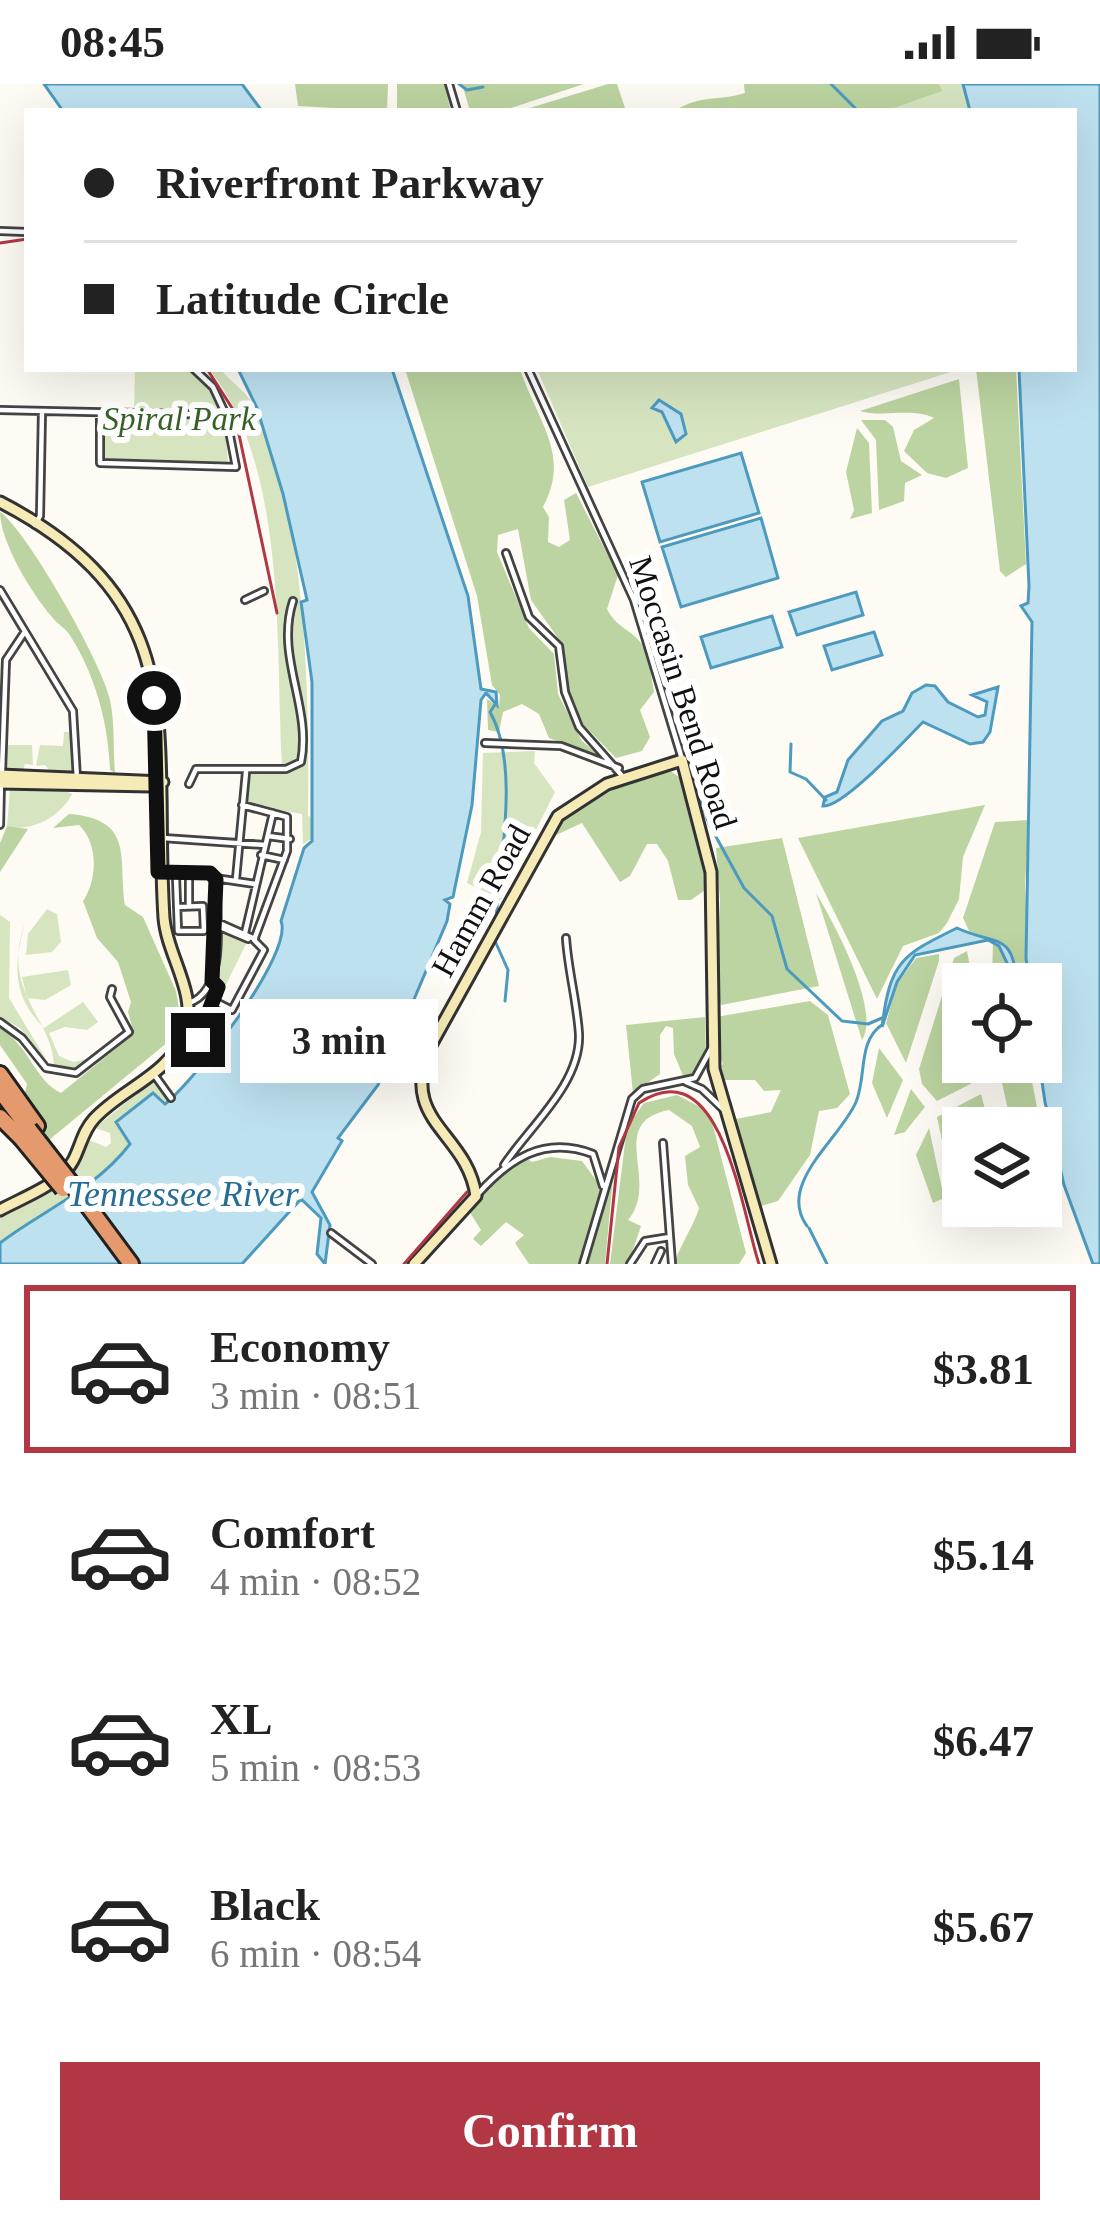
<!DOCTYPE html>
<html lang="en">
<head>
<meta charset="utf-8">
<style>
	:root { --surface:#fff; --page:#f6f6f6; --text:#222; --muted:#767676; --line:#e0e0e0; --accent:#b13745 }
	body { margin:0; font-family:Georgia,serif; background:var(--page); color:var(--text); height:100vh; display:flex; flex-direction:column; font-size:45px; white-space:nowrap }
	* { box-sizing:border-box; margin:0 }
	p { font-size:39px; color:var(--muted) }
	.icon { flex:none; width:66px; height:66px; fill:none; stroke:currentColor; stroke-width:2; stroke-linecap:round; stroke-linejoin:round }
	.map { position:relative; height:1180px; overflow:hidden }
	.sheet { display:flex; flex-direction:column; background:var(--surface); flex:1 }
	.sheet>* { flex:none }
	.guide { position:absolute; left:24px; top:24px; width:1053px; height:264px; border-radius:0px; box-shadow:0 12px 48px #0002; display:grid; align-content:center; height:264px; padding:0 60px; background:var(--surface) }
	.tools { position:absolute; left:942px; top:879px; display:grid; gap:24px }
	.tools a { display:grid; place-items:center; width:120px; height:120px; border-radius:0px; background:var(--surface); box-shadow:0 12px 48px #0002; font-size:60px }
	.end { position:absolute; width:54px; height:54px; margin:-27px; border:15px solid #101010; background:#fff; box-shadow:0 0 0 6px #fff }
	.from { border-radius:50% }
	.bubble { position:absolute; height:84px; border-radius:0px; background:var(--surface); box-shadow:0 12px 48px #0002; font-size:39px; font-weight:600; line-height:84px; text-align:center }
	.guide b { display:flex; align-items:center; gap:42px; height:114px; font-size:45px }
	.guide b+b { border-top:3px solid var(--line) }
	.guide i { width:30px; height:30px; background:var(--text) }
	ul { padding:21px 0 0; list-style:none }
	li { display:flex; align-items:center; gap:36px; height:168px; margin:0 24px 18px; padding:0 36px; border:6px solid transparent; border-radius:0px }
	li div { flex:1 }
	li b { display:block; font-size:45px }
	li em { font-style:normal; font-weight:600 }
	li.on { border-color:var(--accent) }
	li>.icon { width:108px; height:108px; stroke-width:1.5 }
	.button { display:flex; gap:24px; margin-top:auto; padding:24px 60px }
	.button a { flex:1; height:138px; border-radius:0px; background:var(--accent); color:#fff; font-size:48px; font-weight:600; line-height:138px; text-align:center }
	.status { display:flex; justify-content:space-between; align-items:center; height:84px; padding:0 60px; background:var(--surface); direction:ltr }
	.status svg { height:33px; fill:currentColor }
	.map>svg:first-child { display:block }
	.green { fill:#d6e5c0 }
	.forest { fill:#bcd4a1 }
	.water { fill:#bee1f0; stroke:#4d9abf; stroke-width:3 }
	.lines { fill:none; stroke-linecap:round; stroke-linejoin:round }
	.stream { stroke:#4d9abf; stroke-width:3 }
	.street-casing { stroke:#434343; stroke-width:10 }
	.secondary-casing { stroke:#323232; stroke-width:15 }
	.highway-casing { stroke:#212121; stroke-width:20 }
	.street { stroke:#fff; stroke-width:4.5 }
	.secondary { stroke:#f6ebb7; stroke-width:9 }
	.highway { stroke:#e49a6c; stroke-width:14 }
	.rail { stroke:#b13745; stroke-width:3 }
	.highway-bridge-casing { stroke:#212121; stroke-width:20; stroke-linecap:butt }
	.highway-bridge { stroke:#e49a6c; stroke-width:14 }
	.route { stroke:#101010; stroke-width:15 }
	.labels { text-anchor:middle; stroke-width:12; stroke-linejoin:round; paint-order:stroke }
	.park-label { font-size:33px; font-style:italic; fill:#376127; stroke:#fff }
	.street-label { font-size:33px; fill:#101010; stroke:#fff }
	.water-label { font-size:36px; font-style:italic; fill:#266d95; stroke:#fff }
</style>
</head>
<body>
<div class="status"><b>08:45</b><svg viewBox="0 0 49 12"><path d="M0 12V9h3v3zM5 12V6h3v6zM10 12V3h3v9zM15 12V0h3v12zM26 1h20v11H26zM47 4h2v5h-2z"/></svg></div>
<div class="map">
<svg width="1100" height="1180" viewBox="0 0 1100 1180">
	<rect width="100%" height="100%" fill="#fefbf4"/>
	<path class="green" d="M744 0H963L970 27H675C700 10 720 17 745 9Z
		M135 285C151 285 178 280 192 286 225 300 226 350 228 380L102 376V332L134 333Z
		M209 285H220C232 299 248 308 256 326 308 441 309 609 308 732L314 734 311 755 303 760 302 730 245 720 249 688 297 682 282 681C275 559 288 383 209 285Z
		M537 285H960L588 403Z
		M64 648H74L72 689 52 690 45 681 36 682 40 661 63 662Z
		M7 661H32L33 681 25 680 22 688 7 687Z
		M535 667 534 679 555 708 501 815 467 799 481 748 483 669Z
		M10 706 65 707 72 710C61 733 30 749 7 742Z
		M47 825 57 830 61 858 52 868 26 871 28 850Z
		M0 831 10 838 9 914 49 980 20 944 0 933Z
		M25 839C14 880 11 911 44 944L83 918 98 938 87 946 65 943 49 949 59 972 73 978 88 975 71 986 54 982C53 934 0 908 25 839Z
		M219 843 247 858 218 917Z
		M68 886 71 901 45 916 27 914 22 893Z
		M155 994 170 1016 116 1038 130 1059C108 1093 38 1147 0 1159V1131L66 1094 89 1056 106 1063 111 1059 110 1049 95 1044Z"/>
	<path class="forest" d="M295 0H388L387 27 298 22Z
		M397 0H444L451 27H397Z
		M462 0H584L502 27H470Z
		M608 0H617L626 27H520Z
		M744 0H939L942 7 885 27H675C701 10 720 18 745 9Z
		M405 285H520C538 339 571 370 543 423L549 433 548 458 559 463 570 456 564 416 576 409 618 491 607 525C616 543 630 545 641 559 650 572 651 593 654 608L640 626 650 653 642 667 616 674 579 636 569 610 563 561 531 516 518 445 498 451 497 468 529 544 554 570 558 610 582 657 602 674 549 654 539 630 522 620 503 628 499 648 488 646 487 615 499 623 500 611 492 601 477 512Z
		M976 285H1016L1026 480 1006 493 1000 487Z
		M959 295 968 384 946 394 927 389 904 367 914 346 934 334C911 323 884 334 860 327Z
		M861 336H885L893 343 901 377 922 391 905 399 904 417 879 426 876 356Z
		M857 344 869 359 872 429 850 435 854 426 846 388Z
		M0 428C25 444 103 580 110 616 115 639 113 666 115 689L110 686C108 639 96 593 71 553 67 545 57 540 52 533 31 509 0 457 0 428Z
		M657 689 672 688 683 696 708 804 691 816H678L668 777 657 760H647L630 792 620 798 582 739 556 751C559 714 628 699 657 689Z
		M985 721 963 773 959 815 947 839 939 849 903 862 877 915 798 754Z
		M69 730C135 735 118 774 125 821L143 833 176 907 180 930 174 953 49 1056 42 1043 45 1039 24 1012 27 1000 0 961V944C29 961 35 997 61 1009L134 950 128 928 131 918 118 878 97 854 83 817C98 795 98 759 79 741L53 744Z
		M1029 736 1025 800 1029 900H992L993 856 971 851 963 834 995 738Z
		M7 742 28 745 0 788V759Z
		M782 754 819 902 721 921 716 903 720 816 716 764Z
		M816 809C834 839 881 926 862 956Z
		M967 867 973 900H963V978H981L984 993 937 1017 922 1000 919 985 954 874Z
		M939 870V877L906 979 886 939 897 900 916 874Z
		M810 917 828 931 850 1010 837 1024 819 1027 810 1071 778 1117 758 1123 731 1036 771 1028 781 1006 764 1007 755 996H720L717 987 723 980 716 963V933Z
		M705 933 706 971 695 992 684 994 674 970 673 944 666 942 660 951V990L633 1009 626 941Z
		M879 964 903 996 887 1034 872 999Z
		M1024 989 1031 992 1045 1065 1041 1071V1044H1012L1002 999Z
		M911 1005 925 1023 905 1048 894 1051Z
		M981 1010 990 1044H963V1108L954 1113 937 1033Z
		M677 1011 702 1024 712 1038 746 1169 739 1180H675C675 1170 694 1142 699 1124L688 1101 685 1072 700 1063 692 1042 669 1026C605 1039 661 1097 628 1136L641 1142 628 1180H610L627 1043 644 1019Z
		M929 1044 944 1114 933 1119 916 1071Z
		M615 1071 605 1180H585Z
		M550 1073 582 1077 601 1103 580 1180H529L515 1159 524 1151 506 1138 481 1162 473 1155 481 1146 469 1127 503 1088 526 1074 532 1078Z"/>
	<path class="water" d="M44 0H242L262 27H63Z
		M963 0H1100V1180H1093L1064 1101 1045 1018 1039 978 1041 900H1029L1026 874 1032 538 1021 522 1028 519 1029 502 1019 285H1074V27H970Z
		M238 285H392L468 512 481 605 496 608 497 621 486 609 481 616 472 721 453 813 445 816 450 820 447 837 378 1001 338 1054 342 1057 312 1108 330 1141 325 1180 317 1170 321 1134 301 1115 242 1180H0V1159C40 1128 95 1106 130 1060L116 1038 153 1009 165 1020C197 994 294 869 281 837L304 764 312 757V598L301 518 307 516 283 410 257 324Z
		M659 316 681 330 686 350 676 358 662 328 652 324Z
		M741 369 759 429 660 458 642 398Z
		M761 434 778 494 681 523 662 463Z
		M856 508 863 531 797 551 789 528Z
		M772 532 782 563 711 584 701 553Z
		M874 548 882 571 832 586 824 562Z
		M926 601 935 602 948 618 978 633 985 631 987 618 972 611 998 603 990 648 983 658 970 660 923 638C905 656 843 724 823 722L825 713 837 708 848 676 882 637 903 627 912 609Z
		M957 844C995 862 1013 846 1017 900L999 862 988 856 915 871 897 898 882 943C890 877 902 871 957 844Z"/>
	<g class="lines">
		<path class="stream" d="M459 0 467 6 483 3
			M831 0 858 27
			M791 660 790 688 806 695 826 716
			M690 684 709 740 744 804 772 832 787 885 842 937 868 940 882 934
			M496 836C500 775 520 681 490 628L496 619
			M495 857 508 886 505 917
			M807 1142C776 1100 841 1054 856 1018 867 992 857 957 883 940
			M809 1144 827 1180"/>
		<defs>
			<path id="street" d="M449 0 457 27
				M0 147 27 148
				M194 285 213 303 226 331
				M528 285 634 516 682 675
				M0 326 226 331 236 383 100 379V330
				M35 441 40 432 42 328
				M506 469 529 533 559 562 565 608 579 643 624 694
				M0 506 73 627 77 695
				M245 516 264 507
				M485 659 561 662 619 684
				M2 687 6 576 24 549
				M189 700 196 685H286L301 678C312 623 275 573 293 517
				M0 741 1 698
				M268 752 290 755
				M163 754 265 761
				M261 771 284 776
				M162 788 210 789 216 795C216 828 229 906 189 919
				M176 793 178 847H204L203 822 177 823
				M215 794 255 800
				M236 795 246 688
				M189 822V788
				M217 838 255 855
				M215 841 248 855
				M245 849 273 729
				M214 917 232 926 264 866 254 856 287 767V733L242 721
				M0 938 22 954 46 984 76 989 129 948 110 913 112 905
				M168 976 186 973 218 905 211 897
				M153 989 171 1014
				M686 998 702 1005 723 1025
				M663 1059 672 1180
				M504 1081C529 1043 581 1000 579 950 577 918 568 886 566 854
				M477 1111C509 1075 544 1051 593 1070L603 1102
				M331 1149 372 1180
				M583 1180 632 1015 643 1005 695 994 711 965
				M630 1180 645 1157 670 1153
				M655 1180 661 1167"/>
			<path id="secondary" d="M0 418C197 520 152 649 164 834 167 872 198 909 185 948 170 991 122 1004 94 1035 79 1051 80 1074 63 1090 46 1105 21 1115 0 1126
				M0 691 163 698
				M0 699 151 702
				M414 1180 476 1112C467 1047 397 1038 431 961L558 732 607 700 682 676 711 788 714 985 771 1180"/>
			<path id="highway" d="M0 990 37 1042
				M0 1007 29 1045
				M0 1033 21 1054
				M71 1099 131 1180"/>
		</defs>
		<use href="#street" class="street-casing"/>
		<use href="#secondary" class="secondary-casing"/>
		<use href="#highway" class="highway-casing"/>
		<use href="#street" class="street"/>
		<use href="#secondary" class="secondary"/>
		<use href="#highway" class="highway"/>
		<path class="rail" d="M0 159 27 155
			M207 285 234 327 277 529
			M404 1180 467 1108
			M607 1180 619 1063 639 1019C722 963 742 1130 759 1180"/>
		<defs>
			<path id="highway-bridge" d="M29 1045 71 1099
				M21 1054 63 1105"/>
		</defs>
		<use href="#highway-bridge" class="highway-bridge-casing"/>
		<use href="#highway-bridge" class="highway-bridge"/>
	</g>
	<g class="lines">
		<path class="route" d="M154 614 158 788 210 789 216 795 212 897 218 903 198 956"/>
	</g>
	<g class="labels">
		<g class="park-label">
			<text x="179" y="346">Spiral Park</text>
		</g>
		<g class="street-label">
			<text transform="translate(684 608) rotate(72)" y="12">Moccasin Bend Road</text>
			<text transform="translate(480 816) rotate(-61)" y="12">Hamm Road</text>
		</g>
		<g class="water-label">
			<text x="183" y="1122">Tennessee River</text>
		</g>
	</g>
</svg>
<div class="tools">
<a><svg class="icon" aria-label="locate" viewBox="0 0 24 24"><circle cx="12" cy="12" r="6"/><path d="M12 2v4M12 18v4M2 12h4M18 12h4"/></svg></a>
<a><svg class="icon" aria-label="layers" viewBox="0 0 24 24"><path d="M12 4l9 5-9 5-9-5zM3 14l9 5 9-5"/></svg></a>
</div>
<i class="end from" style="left:154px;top:614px"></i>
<i class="end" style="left:198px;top:956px"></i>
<div class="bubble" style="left:240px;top:915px;width:198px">3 min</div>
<div class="guide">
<b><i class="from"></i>Riverfront Parkway</b>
<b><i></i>Latitude Circle</b>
</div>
</div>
<section class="sheet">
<ul>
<li class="on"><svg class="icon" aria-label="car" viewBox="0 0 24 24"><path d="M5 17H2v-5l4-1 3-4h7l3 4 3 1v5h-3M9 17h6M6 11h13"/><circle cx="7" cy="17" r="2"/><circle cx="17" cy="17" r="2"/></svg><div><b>Economy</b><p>3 min · 08:51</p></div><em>$3.81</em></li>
<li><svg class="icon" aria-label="car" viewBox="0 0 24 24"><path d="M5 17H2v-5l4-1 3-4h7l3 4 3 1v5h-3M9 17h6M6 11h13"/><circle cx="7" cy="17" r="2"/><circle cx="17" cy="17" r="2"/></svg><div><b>Comfort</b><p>4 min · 08:52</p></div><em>$5.14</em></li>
<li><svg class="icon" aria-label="car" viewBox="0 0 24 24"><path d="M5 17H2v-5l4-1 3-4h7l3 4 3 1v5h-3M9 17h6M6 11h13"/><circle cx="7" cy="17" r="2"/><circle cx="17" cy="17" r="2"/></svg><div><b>XL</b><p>5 min · 08:53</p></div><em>$6.47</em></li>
<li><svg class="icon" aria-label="car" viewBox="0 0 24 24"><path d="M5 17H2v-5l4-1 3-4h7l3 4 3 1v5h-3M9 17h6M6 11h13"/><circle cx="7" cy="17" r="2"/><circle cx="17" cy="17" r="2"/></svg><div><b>Black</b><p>6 min · 08:54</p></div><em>$5.67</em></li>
</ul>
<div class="button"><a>Confirm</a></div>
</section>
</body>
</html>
